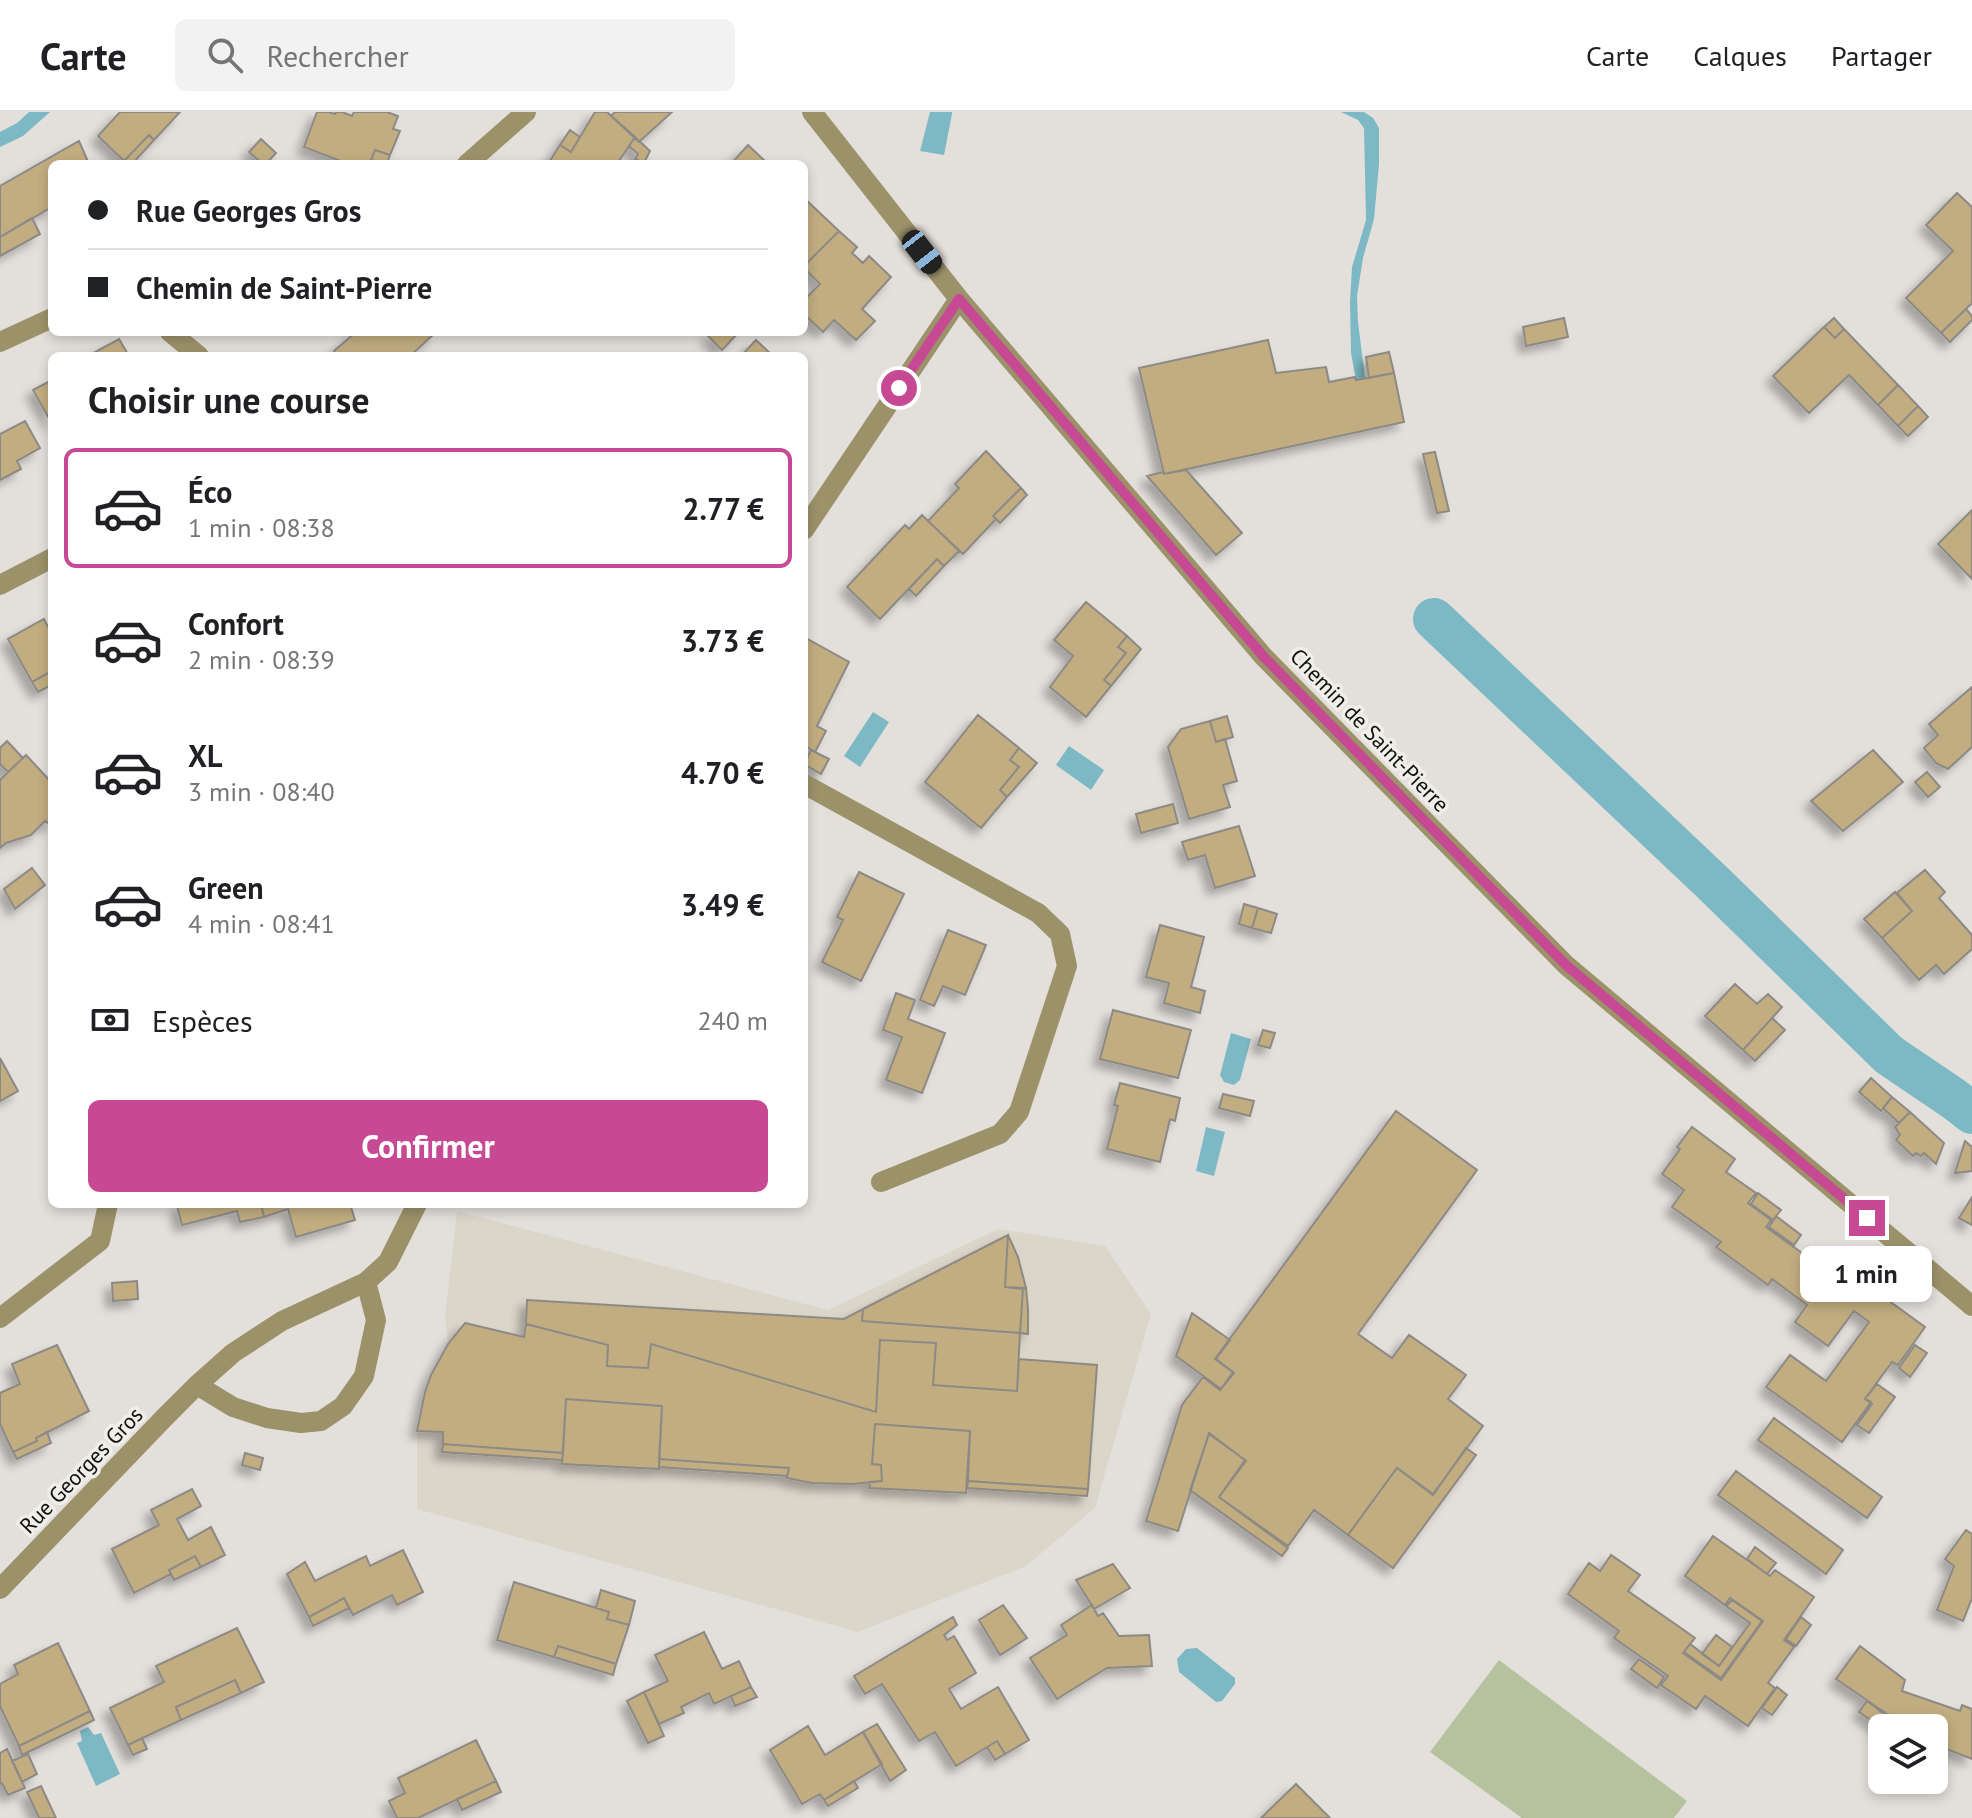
<!DOCTYPE html>
<html lang="fr">
<head>
<meta charset="utf-8">
<style>
	:root { --surface:#fff; --page:#f2f2f2; --text:#202124; --muted:#757577; --line:#e0e0e0; --accent:#c74893 }
	body { margin:0; font-family:"PT Sans",sans-serif; background:var(--page); color:var(--text); height:100vh; display:flex; flex-direction:column; font-size:30px; white-space:nowrap }
	* { box-sizing:border-box; margin:0 }
	p { font-size:26px; color:var(--muted) }
	.icon { flex:none; width:44px; height:44px; fill:none; stroke:currentColor; stroke-width:2; stroke-linecap:round; stroke-linejoin:round }
	.map { position:relative; flex:1; overflow:hidden }
	.details { position:absolute; left:48px; top:240px; width:760px; height:856px; display:flex; flex-direction:column; background:var(--surface); border-radius:12px; box-shadow:0 4px 12px #0003 }
	.details>* { flex:none }
	.banner { position:absolute; left:48px; top:48px; width:760px; height:176px; border-radius:12px; box-shadow:0 4px 12px #0003; display:grid; align-content:center; height:176px; padding:0 40px; background:var(--surface) }
	.tools { position:absolute; left:1868px; top:1602px; display:grid; gap:16px }
	.tools a { display:grid; place-items:center; width:80px; height:80px; border-radius:12px; background:var(--surface); box-shadow:0 4px 12px #0003; font-size:40px }
	.end { position:absolute; width:36px; height:36px; margin:-18px; border:10px solid #c74893; background:#fff; box-shadow:0 0 0 4px #fff }
	.from { border-radius:50% }
	.bubble { position:absolute; height:56px; border-radius:12px; background:var(--surface); box-shadow:0 4px 12px #0003; font-size:26px; font-weight:700; line-height:56px; text-align:center }
	.car { position:absolute; width:24px; height:48px; margin:-24px -12px; border-radius:10px; box-shadow:0 0 6px 2px #0007; background:linear-gradient(#222 24%,#8ab4d8 0 40%,#222 0 76%,#8ab4d8 0 86%,#222 0) }
	.banner b { display:flex; align-items:center; gap:28px; height:76px; font-size:30px }
	.banner b+b { border-top:2px solid var(--line) }
	.banner i { width:20px; height:20px; background:var(--text) }
	ul { padding:0; list-style:none }
	li { display:flex; align-items:center; gap:24px; height:120px; margin:0 16px 12px; padding:0 24px; border:4px solid transparent; border-radius:12px }
	li div { flex:1 }
	li b { display:block; font-size:30px }
	li em { font-style:normal; font-weight:700 }
	li.on { border-color:var(--accent) }
	li>.icon { width:72px; height:72px; stroke-width:1.5 }
	h2 { padding:0 40px; font-size:36px; line-height:96px }
	.pay { display:flex; align-items:center; gap:20px; height:88px; padding:0 40px; font-size:30px }
	.pay p { margin-inline-start:auto }
	.primary-button { display:flex; gap:16px; margin-top:auto; padding:16px 40px }
	.primary-button a { flex:1; height:92px; border-radius:12px; background:var(--accent); color:#fff; font-size:32px; font-weight:700; line-height:92px; text-align:center }
	header { display:flex; align-items:center; gap:48px; box-sizing:border-box; height:112px; padding:0 40px; background:var(--surface); border-bottom:2px solid var(--line) }
	header strong { font-size:38px }
	nav { display:flex; gap:44px; margin-inline-start:auto; font-size:28px }
	.search { width:560px; height:72px; background:var(--page); display:flex; align-items:center; gap:20px; box-sizing:border-box; padding:0 28px; border-radius:12px; color:var(--muted); font-size:30px }
	.map>svg:first-child { display:block }
	.built { fill:#dbd6ca }
	.green { fill:#b6c29d }
	.water { fill:#7cb9c5 }
	.lines { fill:none; stroke-linecap:round; stroke-linejoin:round }
	.canal { stroke:#7cb9c5; stroke-width:42 }
	.building { fill:#c2ad80; stroke:#8d8a86; stroke-width:2; filter:url(#shadow) }
	.minor { stroke:#9c926a; stroke-width:20 }
	.route { stroke:#c74893; stroke-width:10 }
	.labels { text-anchor:middle; stroke-width:7; stroke-linejoin:round; paint-order:stroke }
	.street-label { font-size:22px; fill:#11110f; stroke:#f0eee9 }
</style>
</head>
<body>
<header>
<strong>Carte</strong>
<div class="search"><svg class="icon" aria-label="search" viewBox="0 0 24 24"><circle cx="10" cy="10" r="6"/><path d="M15 15l6 6"/></svg>Rechercher</div>
<nav><a>Carte</a><a>Calques</a><a>Partager</a></nav>
</header>
<div class="map">
<svg width="1972" height="1706" viewBox="0 0 1972 1706">
	<defs>
		<filter id="shadow"><feDropShadow dx="-7" dy="7" stdDeviation="4" flood-color="#0004"/></filter>
	</defs>
	<rect width="100%" height="100%" fill="#e3e0dc"/>
	<path class="built" d="M457 1099 828 1198 998 1117 1105 1134 1151 1202 1095 1396 1026 1454 858 1520 417 1397V1319L425 1280 431 1263 448 1232 445 1204Z"/>
	<path class="green" d="M1499 1548 1687 1689 1674 1706H1522L1430 1640Z"/>
	<path class="water" d="M29 0H50L23 24 0 35V20L17 11Z
		M930 0H952V2L944 43 920 39Z
		M1341 0H1364L1373 6 1379 16V52L1374 107 1363 146 1357 184 1358 210 1365 266 1356 268 1351 241 1350 190 1352 155 1366 108 1364 16 1358 8Z
		M873 600 889 610 860 655 844 644Z
		M1069 634 1104 658 1091 678 1056 653Z
		M1231 921 1251 927 1240 968 1234 973 1224 970 1220 963Z
		M1206 1015 1225 1020 1214 1064 1196 1059Z
		M1197 1536 1235 1566V1572L1222 1589 1216 1590 1179 1560 1177 1547 1186 1537Z
		M88 1615 94 1623 101 1621 120 1662 96 1674 77 1631 82 1629 80 1619Z"/>
	<g class="lines">
		<path class="canal" d="M1434 507 1713 771 1889 943 1954 987 1972 1001"/>
	</g>
	<path class="building" d="M120 0H180L154 28 149 23 124 49 98 24Z
		M317 0H329L335 2 336 0H342L352 4 354 0H387L398 4 393 17 400 19 390 43 375 38 371 48 379 50 378 52H343V50L304 35Z
		M595 0H607L635 25 617 52H548L560 33 571 40Z
		M615 0H672L639 30 611 4Z
		M570 18 580 25 571 40 560 33Z
		M149 23 154 28 132 52H126L124 49Z
		M635 25 650 39 644 51 635 47 638 42 629 34Z
		M261 27 276 41 266 52H263L249 40Z
		M79 29 89 52H52V95L0 125V74Z
		M748 33 767 51 766 52H731Z
		M375 38 390 43 387 52H378L379 50 371 48Z
		M1957 81 1972 95V191L1941 221 1906 186 1953 139 1926 113Z
		M804 86 839 119 804 154Z
		M32 106 40 122 0 144V125Z
		M839 119 857 135 852 141 863 151 869 144 891 165 862 197 875 209 856 228 834 208 823 220 804 202V188L820 172 804 156V154Z
		M1966 197 1972 204V208L1950 230 1941 221Z
		M1564 206 1568 225 1526 234 1523 215Z
		M1834 206 1844 217 1835 226 1824 215Z
		M1824 215 1835 226 1844 217 1898 273 1878 293 1849 263 1809 301 1773 264Z
		M356 220H434L435 221 410 244H338L334 239Z
		M712 220 719 222 721 220H739L722 238 708 224Z
		M119 227 129 244H88Z
		M756 228 773 244H741Z
		M1268 228 1276 261 1326 255 1329 270 1355 265 1356 268 1394 261 1404 310 1164 362 1139 256Z
		M1389 240 1394 261 1369 266 1366 245Z
		M52 268V312L33 278Z
		M1898 273 1918 294 1898 314 1878 293Z
		M1918 294 1928 305 1908 324 1898 314Z
		M25 309 40 336 17 349 21 357 0 368V322Z
		M986 339 1021 376 993 404 996 407 963 442 928 409 959 376 955 372Z
		M1435 340 1449 399 1437 401 1423 342Z
		M1186 358 1242 421 1216 443 1147 364 1163 360 1164 362Z
		M1021 376 1027 383 1000 411 993 404Z
		M1972 398V467L1938 432Z
		M922 403 959 439 944 454 937 447 880 507 847 475 905 413 909 417Z
		M937 447 944 454 916 484 909 477Z
		M1086 490 1127 524 1118 535 1126 541 1104 568 1111 574 1086 605 1050 575 1073 544 1054 528Z
		M44 507 48 515 52 513V559L32 570 8 527Z
		M1127 524 1141 537 1111 574 1104 568 1126 541 1118 535Z
		M804 525 849 550 817 614 826 619 815 640 804 633Z
		M52 559V573L38 580 32 570Z
		M1972 575V635L1948 657 1936 651 1924 636 1938 623 1929 612Z
		M978 603 1019 636 1010 648 1019 655 1000 678 1007 685 981 716 925 670Z
		M1227 604 1233 625 1216 630 1210 609Z
		M1210 609 1216 630 1225 627 1237 669 1223 673 1230 695 1189 707 1168 635 1181 617Z
		M7 629 23 646 8 660 0 652V636Z
		M1019 636 1037 651 1007 685 1000 678 1019 655 1010 648Z
		M811 638 829 647 821 662 804 652Z
		M1873 638 1903 670 1843 719 1811 689Z
		M26 643 52 671V714L45 709 31 723 6 731 0 736V668Z
		M1927 660 1940 675 1928 685 1915 670Z
		M1173 692 1178 711 1141 721 1136 702Z
		M1239 714 1255 764 1215 776 1205 743 1188 748 1182 730Z
		M32 756 45 773 15 797 4 777Z
		M1925 758 1945 780 1939 786 1972 823V837L1944 862 1936 853 1919 868 1882 826 1912 799 1897 781Z
		M859 760 904 782 861 869 822 850 843 808 837 805Z
		M1895 780 1912 799 1882 826 1864 807Z
		M1244 792 1258 796 1252 816 1239 812Z
		M1258 796 1277 802 1271 821 1252 816Z
		M1160 813 1204 825 1191 875 1205 879 1200 901 1164 891 1169 871 1146 865Z
		M948 818 986 833 965 883 943 874 934 894 920 888Z
		M1735 872 1757 892 1768 882 1782 895 1743 938 1705 904Z
		M896 881 915 888 908 907 945 921 922 981 886 968 902 925 883 918Z
		M1113 898 1191 918 1178 966 1100 947Z
		M1772 906 1785 918 1755 949 1743 938Z
		M1263 918 1275 921 1270 936 1258 933Z
		M0 946 18 979 0 989Z
		M1871 966 1892 985 1881 999 1859 980Z
		M1120 971 1180 986 1175 1009 1170 1007 1160 1050 1107 1037 1118 994 1114 993Z
		M1223 982 1254 989 1250 1004 1219 996Z
		M1892 985 1910 1000 1899 1011 1883 996Z
		M1396 999 1477 1058 1358 1222 1392 1246 1409 1223 1466 1263 1448 1287 1483 1314 1433 1382 1397 1356 1348 1423 1314 1398 1288 1434 1219 1385 1246 1349 1209 1321 1178 1419 1146 1409 1182 1293 1203 1265 1220 1278 1234 1261 1215 1247Z
		M1910 1000 1944 1031 1936 1052 1924 1041 1921 1044 1916 1041 1913 1044 1896 1028 1900 1023 1895 1015Z
		M1692 1015 1735 1047 1726 1060 1756 1081 1748 1091 1771 1108 1766 1115 1820 1154 1827 1144 1925 1215 1898 1253 1892 1250 1865 1287 1871 1290 1842 1330 1766 1275 1790 1243 1826 1269 1869 1210 1854 1199 1828 1234 1795 1210 1807 1193 1772 1167 1768 1173 1716 1135 1721 1130 1672 1095 1684 1078 1662 1062 1680 1037 1677 1035Z
		M1965 1029 1972 1035V1059L1955 1061Z
		M1758 1081 1781 1098 1773 1108 1751 1092Z
		M1972 1085V1113L1959 1106Z
		M179 1092H261L264 1105 240 1110 237 1099 182 1113 177 1094Z
		M261 1092H350L355 1108 296 1125 288 1097 264 1105Z
		M1776 1104 1801 1123 1794 1133 1769 1115Z
		M1008 1123 1005 1175 1023 1177 1020 1221 862 1209 863 1197Z
		M1008 1123 1018 1145 1026 1176 1005 1175Z
		M1863 1154 1885 1171 1878 1180 1856 1165Z
		M137 1169 138 1187 113 1189 112 1171Z
		M1026 1176 1028 1197V1222L1020 1221 1023 1177Z
		M527 1188 844 1207 863 1197 862 1209 1020 1221 1017 1279 933 1273 936 1231 880 1228 876 1300 651 1232 648 1256 607 1254 608 1233 526 1212Z
		M1192 1201 1230 1228 1216 1247 1233 1260 1221 1277 1176 1244Z
		M465 1211 524 1225 526 1212 608 1233 607 1254 648 1256 651 1232 876 1300 880 1228 936 1231 933 1273 1017 1279 1019 1247 1097 1253 1088 1377 968 1369 970 1319 875 1312 872 1352 881 1353 882 1369 853 1372 812 1371 787 1366 789 1356 659 1347 662 1294 566 1287 563 1341 443 1332V1320L417 1319 425 1280 431 1263 448 1232Z
		M57 1233 89 1299 36 1326 37 1329 13 1340 0 1312V1281L20 1272 12 1252Z
		M1915 1233 1927 1241 1910 1265 1899 1256Z
		M1877 1272 1895 1285 1869 1321 1857 1313 1872 1292 1865 1287Z
		M566 1287 662 1294 659 1357 562 1352Z
		M1774 1306 1882 1385 1867 1406 1758 1328Z
		M875 1312 970 1319 966 1381 870 1376V1370L882 1369 881 1353 872 1352Z
		M47 1320 51 1331 17 1347 13 1340 37 1329 36 1326Z
		M1209 1322 1245 1348 1219 1385 1288 1436 1282 1444 1190 1378Z
		M443 1332 563 1341 562 1348 442 1340Z
		M1466 1336 1476 1343 1393 1456 1348 1423 1397 1356 1433 1383Z
		M245 1341 263 1346 260 1358 242 1353Z
		M659 1347 789 1356 787 1364 659 1355Z
		M1736 1359 1843 1438 1826 1462 1718 1383Z
		M968 1369 1088 1377 1087 1384 967 1376Z
		M192 1377 201 1394 177 1407 188 1428 211 1415 225 1443 201 1455 195 1444 169 1458 171 1462 134 1481 112 1437 159 1413 151 1398Z
		M1966 1418 1972 1422V1486L1963 1509 1937 1498 1954 1454 1945 1447Z
		M1713 1424 1770 1464 1775 1458 1814 1485 1784 1528 1794 1535 1768 1571 1775 1576 1748 1614 1705 1584 1696 1597 1661 1573 1668 1564 1614 1526 1619 1519 1568 1482 1589 1451 1600 1459 1611 1443 1640 1463 1628 1479 1695 1526 1683 1541 1721 1568 1763 1509 1730 1486 1725 1493 1685 1464Z
		M1755 1435 1776 1451 1767 1462 1747 1447Z
		M403 1438 423 1480 397 1493 392 1483 353 1503 344 1486 309 1505 287 1462 305 1450 315 1469 366 1444 370 1454Z
		M195 1444 201 1455 174 1468 169 1458Z
		M1113 1452 1130 1476 1094 1497 1076 1468Z
		M514 1470 609 1500 607 1507 629 1513 616 1552 558 1534 554 1545 497 1528Z
		M601 1478 635 1489 629 1513 607 1507 609 1500 596 1496Z
		M344 1486 349 1496 313 1514 309 1505Z
		M1732 1488 1762 1509 1721 1566 1684 1540 1690 1532 1719 1554 1750 1511 1726 1494Z
		M1003 1493 1027 1526 1000 1543 979 1508Z
		M1092 1493 1098 1504 1103 1501 1119 1524 1149 1523 1152 1554 1107 1556 1057 1587 1030 1546 1067 1523 1061 1513Z
		M953 1505 957 1513 944 1523 947 1528 954 1524 976 1561 949 1577 961 1597 998 1575 1029 1628 1005 1642 997 1629 956 1654 935 1620 919 1629 882 1572 865 1582 854 1564Z
		M1801 1505 1811 1513 1796 1534 1786 1527Z
		M237 1516 264 1570 241 1581 235 1568 176 1595 181 1608 128 1633 110 1596 164 1570 156 1554Z
		M704 1520 722 1557 739 1549 751 1575 714 1592 709 1581 681 1595 684 1601 659 1612 644 1580 668 1569 655 1543Z
		M1716 1523 1732 1535 1719 1554 1702 1542Z
		M58 1531 90 1599 19 1634 0 1594V1572L18 1562 14 1553Z
		M558 1534 616 1552 613 1563 554 1545Z
		M1860 1534 1905 1568 1902 1579 1960 1599 1962 1593 1972 1597V1647L1934 1632V1616H1889L1893 1606 1836 1567Z
		M1639 1547 1664 1565 1657 1576 1631 1557Z
		M235 1568 241 1581 181 1608 176 1595Z
		M751 1575 757 1585 735 1594 731 1584Z
		M1777 1575 1787 1583 1772 1603 1762 1596Z
		M644 1580 664 1624 648 1631 627 1589Z
		M1867 1589 1888 1605 1881 1615 1859 1600Z
		M90 1599 94 1608 22 1643 19 1634Z
		M877 1612 906 1658 890 1669 863 1620Z
		M808 1614 825 1643 863 1620 882 1652 824 1688 820 1682 802 1692 770 1638Z
		M142 1626 147 1637 133 1643 128 1633Z
		M476 1628 496 1669 418 1706H397L389 1689 405 1681 398 1666Z
		M997 1629 1005 1642 995 1648 987 1635Z
		M7 1637 25 1676 8 1683 2 1671 0 1672V1641Z
		M28 1642 37 1662 22 1670 12 1649Z
		M496 1669 501 1680 462 1698 457 1687Z
		M854 1669 858 1676 828 1694 824 1688Z
		M1296 1672 1330 1706H1261Z
		M41 1674 56 1706H39L27 1680Z"/>
	<g class="lines">
		<path class="minor" d="M812 0 959 187 1263 544 1566 853 1972 1194
			M467 52 526 0
			M170 220 199 244
			M0 230 52 206
			M804 418 959 187
			M0 473 52 446
			M804 672 1038 801 1060 822 1067 854 1019 1000 1000 1022 881 1070
			M0 1206 100 1129 108 1092
			M197 1273 233 1295 267 1306 301 1311 321 1309 343 1294 364 1264 376 1208 366 1170
			M0 1477 164 1306 197 1273 233 1241 282 1209 366 1170 388 1150 417 1092"/>
	</g>
	<g class="lines">
		<path class="route" d="M899 276 959 187 1263 544 1566 853 1867 1106"/>
	</g>
	<g class="labels">
		<g class="street-label">
			<text transform="translate(1370 618) rotate(46)" y="8">Chemin de Saint-Pierre</text>
			<text transform="translate(81 1358) rotate(-46)" y="8">Rue Georges Gros</text>
		</g>
	</g>
</svg>
<div class="tools">
<a><svg class="icon" aria-label="layers" viewBox="0 0 24 24"><path d="M12 4l9 5-9 5-9-5zM3 14l9 5 9-5"/></svg></a>
</div>
<i class="end from" style="left:899px;top:276px"></i>
<i class="end" style="left:1867px;top:1106px"></i>
<div class="bubble" style="left:1800px;top:1134px;width:132px">1 min</div>
<i class="car" style="left:922px;top:140px;rotate:142deg"></i>
<div class="banner">
<b><i class="from"></i>Rue Georges Gros</b>
<b><i></i>Chemin de Saint-Pierre</b>
</div>
<section class="details">
<h2>Choisir une course</h2>
<ul>
<li class="on"><svg class="icon" aria-label="car" viewBox="0 0 24 24"><path d="M5 17H2v-5l4-1 3-4h7l3 4 3 1v5h-3M9 17h6M6 11h13"/><circle cx="7" cy="17" r="2"/><circle cx="17" cy="17" r="2"/></svg><div><b>Éco</b><p>1 min · 08:38</p></div><em>2.77 €</em></li>
<li><svg class="icon" aria-label="car" viewBox="0 0 24 24"><path d="M5 17H2v-5l4-1 3-4h7l3 4 3 1v5h-3M9 17h6M6 11h13"/><circle cx="7" cy="17" r="2"/><circle cx="17" cy="17" r="2"/></svg><div><b>Confort</b><p>2 min · 08:39</p></div><em>3.73 €</em></li>
<li><svg class="icon" aria-label="car" viewBox="0 0 24 24"><path d="M5 17H2v-5l4-1 3-4h7l3 4 3 1v5h-3M9 17h6M6 11h13"/><circle cx="7" cy="17" r="2"/><circle cx="17" cy="17" r="2"/></svg><div><b>XL</b><p>3 min · 08:40</p></div><em>4.70 €</em></li>
<li><svg class="icon" aria-label="car" viewBox="0 0 24 24"><path d="M5 17H2v-5l4-1 3-4h7l3 4 3 1v5h-3M9 17h6M6 11h13"/><circle cx="7" cy="17" r="2"/><circle cx="17" cy="17" r="2"/></svg><div><b>Green</b><p>4 min · 08:41</p></div><em>3.49 €</em></li>
</ul>
<div class="pay"><svg class="icon" aria-label="cash" viewBox="0 0 24 24"><path d="M3 7h18v10H3z"/><circle cx="12" cy="12" r="2"/></svg>Espèces<p>240 m</p></div>
<div class="primary-button"><a>Confirmer</a></div>
</section>
</div>
</body>
</html>
